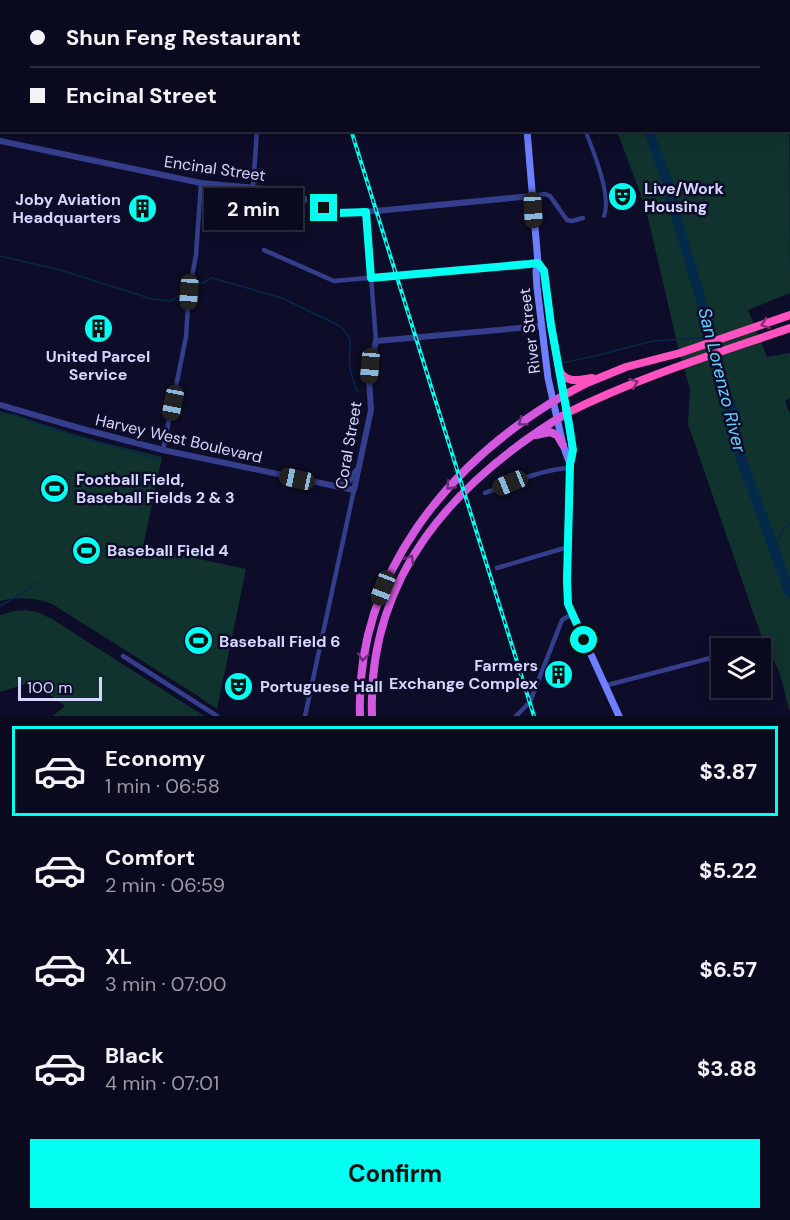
<!DOCTYPE html>
<html lang="en">
<head>
<meta charset="utf-8">
<style>
	:root { --surface:#0a0a1f; --page:#18182c; --text:#f1f3f6; --muted:#999aa4; --line:#2a2b3d; --accent:#02fff2 }
	body { margin:0; font-family:"DM Sans",sans-serif; background:var(--page); color:var(--text); height:100vh; display:flex; flex-direction:column; font-size:22px; white-space:nowrap }
	* { box-sizing:border-box; margin:0 }
	p { font-size:20px; color:var(--muted) }
	.icon { flex:none; width:33px; height:33px; fill:none; stroke:currentColor; stroke-width:2; stroke-linecap:round; stroke-linejoin:round }
	.map { position:relative; height:716px; overflow:hidden }
	.drawer { display:flex; flex-direction:column; background:var(--surface); flex:1 }
	.drawer>* { flex:none }
	.hud { position:absolute; left:0px; top:0px; width:790px; height:132px; box-shadow:0 3px 15px #0003,0 0 0 2px var(--line); display:grid; align-content:center; height:132px; padding:0 30px; background:var(--surface) }
	.buttons { position:absolute; left:711px; top:638px; display:grid; gap:12px }
	.buttons a { display:grid; place-items:center; width:60px; height:60px; border-radius:0px; background:var(--surface); box-shadow:0 3px 15px #0003,0 0 0 2px var(--line); font-size:30px }
	.scale { position:absolute; left:18px; bottom:15px; width:84px; box-sizing:border-box; padding-left:6px; border:3px solid #d6d7ff; border-top:0; font-size:16px; line-height:21px; white-space:nowrap; color:#d6d7ff; -webkit-text-stroke:4px #0e0d29; paint-order:stroke }
	.end { position:absolute; width:27px; height:27px; margin:-14px; border:8px solid #02fff2; background:#111; box-shadow:0 0 0 3px #111 }
	.from { border-radius:50% }
	.bubble { position:absolute; height:42px; border-radius:0px; background:var(--surface); box-shadow:0 3px 15px #0003,0 0 0 2px var(--line); font-size:20px; font-weight:700; line-height:42px; text-align:center }
	.car { position:absolute; width:18px; height:36px; margin:-18px -9px; border-radius:8px; box-shadow:0 0 4px 2px #0007; background:linear-gradient(#222 24%,#8ab4d8 0 40%,#222 0 76%,#8ab4d8 0 86%,#222 0) }
	.hud b { display:flex; align-items:center; gap:21px; height:57px; font-size:22px }
	.hud b+b { border-top:2px solid var(--line) }
	.hud i { width:15px; height:15px; background:var(--text) }
	ul { padding:10px 0 0; list-style:none }
	li { display:flex; align-items:center; gap:18px; height:90px; margin:0 12px 9px; padding:0 18px; border:3px solid transparent; border-radius:0px }
	li div { flex:1 }
	li b { display:block; font-size:22px }
	li em { font-style:normal; font-weight:700 }
	li.on { border-color:var(--accent) }
	li>.icon { width:54px; height:54px; stroke-width:1.5 }
	.cta { display:flex; gap:12px; margin-top:auto; padding:12px 30px }
	.cta a { flex:1; height:69px; border-radius:0px; background:var(--accent); color:#111; font-size:24px; font-weight:700; line-height:69px; text-align:center }
	.map>svg:first-child { display:block }
	.green { fill:#10342d }
	.lines { fill:none; stroke-linecap:round; stroke-linejoin:round }
	.stream { stroke:#05294a; stroke-width:1.5 }
	.river { stroke:#05294a; stroke-width:10 }
	.pedestrian { stroke:#343e8d; stroke-width:4 }
	.minor { stroke:#343e8d; stroke-width:4.5 }
	.tertiary { stroke:#343e8d; stroke-width:6 }
	.secondary { stroke:#6d7fff; stroke-width:7 }
	.trunk { stroke:#d457df; stroke-width:8 }
	.motorway { stroke:#ff51bf; stroke-width:8 }
	.rail-casing { stroke:#02fff2; stroke-width:4 }
	.rail { stroke:#0e0d29; stroke-width:1.5; stroke-dasharray:4.5; stroke-linecap:butt }
	.oneway { stroke:#862f74 }
	.oneway2 { stroke:#672e7b }
	.route { stroke:#02fff2; stroke-width:8 }
	.labels { text-anchor:middle; stroke-width:5; stroke-linejoin:round; paint-order:stroke }
	.street-label { font-size:16px; fill:#d6d7ff; stroke:#0e0d29 }
	.poi-label { font-size:16px; font-weight:bold; fill:#d6d7ff; stroke:#0e0d29; text-anchor:start }
	.water-label { font-size:18px; font-style:italic; fill:#64cfff; stroke:#0e0d29 }
</style>
</head>
<body>
<div class="map">
<svg width="790" height="716" viewBox="0 0 790 716">
	<rect width="100%" height="100%" fill="#0e0d29"/>
	<path class="green" d="M789 34 790 293 748 310 767 357 790 353V398L785 401 790 414V711C783 692 782 666 767 652H761L760 648H754L753 646 762 638 688 424 690 389 678 347 649 222 641 195 617 131 789 130Z
		M0 411 97 441 162 457 143 547 246 569 217 709 198 696 52 604C35 597 18 596 0 601Z
		M25 610 37 612 52 619 204 716H53L65 706 33 682 0 692V615L14 611Z"/>
	<g class="lines">
		<path class="stream" d="M87 0 92 2
			M589 0 590 2
			M540 2 543 0
			M0 256 60 270 152 299 170 301 179 296
			M200 284 212 278 282 298 340 326C357 341 347 348 350 367 351 375 354 383 357 391L359 392
			M562 363 595 356 653 341 712 337
			M0 412 15 415 56 430 159 459
			M774 548 783 529 790 523
			M0 606 27 590 37 581"/>
		<path class="river" d="M612 0 613 2
			M648 130 668 183 677 220 718 357V380L732 408 734 439 790 593"/>
		<path class="pedestrian" d="M585 130C593 150 612 196 604 216"/>
		<path class="minor" d="M763 0V2
			M253 188 257 130
			M532 196 545 194 550 196 567 220 572 221 583 218
			M366 212 376 341
			M264 250 334 281 538 263
			M163 450 186 337 189 292 196 255 201 183
			M485 493C508 484 546 468 570 468
			M497 568 568 547
			M748 648 755 646
			M123 656 217 716
			M604 686 722 655
			M305 716 354 490
			M516 716 530 702 562 620 572 614"/>
		<path class="tertiary" d="M0 141 201 183 276 190 290 192 329 210 338 213 376 211 532 196
			M0 405 79 428 163 450 354 490 371 410 369 380 370 366 376 341 542 326
			M338 485 348 482 357 470"/>
		<path class="secondary" d="M490 0 491 2
			M773 0 774 2
			M789 39 790 41
			M527 130 538 263 536 271 537 287 548 378 563 445 570 464
			M538 263 544 271 551 325 572 444V458L570 464 567 581 568 604 619 716"/>
		<path class="trunk" d="M536 435 550 432 557 435 563 445
			M360 716C355 575 448 463 564 395
			M372 716C367 576 454 481 567 413"/>
		<path class="motorway" d="M559 370C566 384 579 380 592 378
			M564 395 587 383 626 367 680 353 790 315
			M567 413C639 377 715 354 790 328"/>
		<defs>
			<path id="rail" d="M310 0 311 2
				M351 130 534 716"/>
		</defs>
		<use href="#rail" class="rail-casing"/>
		<use href="#rail" class="rail"/>
	</g>
	<defs><path id="oneway-chevron" d="M-2-3.5L2.5 0L-2 3.5" fill="none" stroke-width="1.6" stroke-linecap="round" stroke-linejoin="round" transform="scale(1.5)"/></defs>
	<g class="oneway">
		<use href="#oneway-chevron" transform="translate(765 324) rotate(161)"/>
		<use href="#oneway-chevron" transform="translate(634 383) rotate(-21)"/>
	</g>
	<g class="oneway2">
		<use href="#oneway-chevron" transform="translate(522 422) rotate(144)"/>
		<use href="#oneway-chevron" transform="translate(450 486) rotate(132)"/>
		<use href="#oneway-chevron" transform="translate(410 559) rotate(-60)"/>
		<use href="#oneway-chevron" transform="translate(363 657) rotate(99)"/>
	</g>
	<g class="lines">
		<path class="route" d="M324 208 338 213 366 212 371 278 529 264 538 263 544 271 551 325 569 424 573 450 570 464 567 581 568 604 584 640"/>
	</g>
	<defs>
		<symbol id="theatre-disc" viewBox="-11 -11 22 22"><circle r="9.5" fill="#02fff2" stroke="#0e0d29"/><path d="M-5-5.5Q0-4 5-5.5V0Q5 5 0 6Q-5 5-5 0ZM-3.3-2.5H-1v1.5H-3.3ZM1-2.5H3.3v1.5H1ZM-2.8 1Q0 5.5 2.8 1Z" fill="#111"/></symbol>
		<symbol id="building-disc" viewBox="-11 -11 22 22"><circle r="9.5" fill="#02fff2" stroke="#0e0d29"/><path d="M-4-6H4V6H1V3H-1V6H-4ZM-2.5-4.3h1.7v1.8h-1.7ZM.8-4.3h1.7v1.8H.8ZM-2.5-1h1.7V.8h-1.7ZM.8-1h1.7V.8H.8Z" fill="#111"/></symbol>
		<symbol id="stadium-disc" viewBox="-11 -11 22 22"><circle r="9.5" fill="#02fff2" stroke="#0e0d29"/><path d="M0-5a6.5 5 0 1 0 0 10a6.5 5 0 1 0 0-10ZM-3.5-1.8h7v3.6h-7Z" fill="#111"/></symbol>
	</defs>
	<g fill-rule="evenodd">
		<use href="#theatre-disc" x="606" y="180" width="33" height="33"/>
		<use href="#building-disc" x="126" y="192" width="33" height="33"/>
		<use href="#building-disc" x="82" y="312" width="33" height="33"/>
		<use href="#stadium-disc" x="38" y="472" width="33" height="33"/>
		<use href="#stadium-disc" x="70" y="534" width="33" height="33"/>
		<use href="#stadium-disc" x="182" y="624" width="33" height="33"/>
		<use href="#building-disc" x="542" y="658" width="33" height="33"/>
		<use href="#theatre-disc" x="222" y="670" width="33" height="33"/>
	</g>
	<g class="labels">
		<g class="street-label">
			<text transform="translate(215 168) rotate(8)" y="6">Encinal Street</text>
			<text transform="translate(529 331) rotate(-97)" y="6">River Street</text>
			<text transform="translate(179 438) rotate(13)" y="6">Harvey West Boulevard</text>
			<text transform="translate(348 445) rotate(-80)" y="6">Coral Street</text>
		</g>
		<g class="poi-label">
			<text x="644" y="194">Live/Work<tspan x="644" dy="18">Housing</tspan></text>
			<text x="121" y="205" text-anchor="end">Joby Aviation<tspan x="121" dy="18">Headquarters</tspan></text>
			<text x="98" y="362" text-anchor="middle">United Parcel<tspan x="98" dy="18">Service</tspan></text>
			<text x="76" y="485">Football Field,<tspan x="76" dy="18">Baseball Fields 2 &amp; 3</tspan></text>
			<text x="107" y="556">Baseball Field 4</text>
			<text x="219" y="647">Baseball Field 6</text>
			<text x="538" y="671" text-anchor="end">Farmers<tspan x="538" dy="18">Exchange Complex</tspan></text>
			<text x="260" y="692">Portuguese Hall</text>
		</g>
		<g class="water-label">
			<text transform="translate(722 380) rotate(76)" y="6">San Lorenzo River</text>
		</g>
	</g>
</svg>
<div class="buttons">
<a><svg class="icon" aria-label="layers" viewBox="0 0 24 24"><path d="M12 4l9 5-9 5-9-5zM3 14l9 5 9-5"/></svg></a>
</div>
<div class="scale">100 m</div>
<i class="end from" style="left:584px;top:640px"></i>
<i class="end" style="left:324px;top:208px"></i>
<div class="bubble" style="left:204px;top:188px;width:99px">2 min</div>
<i class="car" style="left:533px;top:210px;rotate:177deg"></i>
<i class="car" style="left:189px;top:292px;rotate:184deg"></i>
<i class="car" style="left:370px;top:366px;rotate:185deg"></i>
<i class="car" style="left:173px;top:403px;rotate:191deg"></i>
<i class="car" style="left:297px;top:479px;rotate:282deg"></i>
<i class="car" style="left:510px;top:483px;rotate:248deg"></i>
<i class="car" style="left:383px;top:588px;rotate:201deg"></i>
<div class="hud">
<b><i class="from"></i>Shun Feng Restaurant</b>
<b><i></i>Encinal Street</b>
</div>
</div>
<section class="drawer">
<ul>
<li class="on"><svg class="icon" aria-label="car" viewBox="0 0 24 24"><path d="M5 17H2v-5l4-1 3-4h7l3 4 3 1v5h-3M9 17h6M6 11h13"/><circle cx="7" cy="17" r="2"/><circle cx="17" cy="17" r="2"/></svg><div><b>Economy</b><p>1 min · 06:58</p></div><em>$3.87</em></li>
<li><svg class="icon" aria-label="car" viewBox="0 0 24 24"><path d="M5 17H2v-5l4-1 3-4h7l3 4 3 1v5h-3M9 17h6M6 11h13"/><circle cx="7" cy="17" r="2"/><circle cx="17" cy="17" r="2"/></svg><div><b>Comfort</b><p>2 min · 06:59</p></div><em>$5.22</em></li>
<li><svg class="icon" aria-label="car" viewBox="0 0 24 24"><path d="M5 17H2v-5l4-1 3-4h7l3 4 3 1v5h-3M9 17h6M6 11h13"/><circle cx="7" cy="17" r="2"/><circle cx="17" cy="17" r="2"/></svg><div><b>XL</b><p>3 min · 07:00</p></div><em>$6.57</em></li>
<li><svg class="icon" aria-label="car" viewBox="0 0 24 24"><path d="M5 17H2v-5l4-1 3-4h7l3 4 3 1v5h-3M9 17h6M6 11h13"/><circle cx="7" cy="17" r="2"/><circle cx="17" cy="17" r="2"/></svg><div><b>Black</b><p>4 min · 07:01</p></div><em>$3.88</em></li>
</ul>
<div class="cta"><a>Confirm</a></div>
</section>
</body>
</html>
